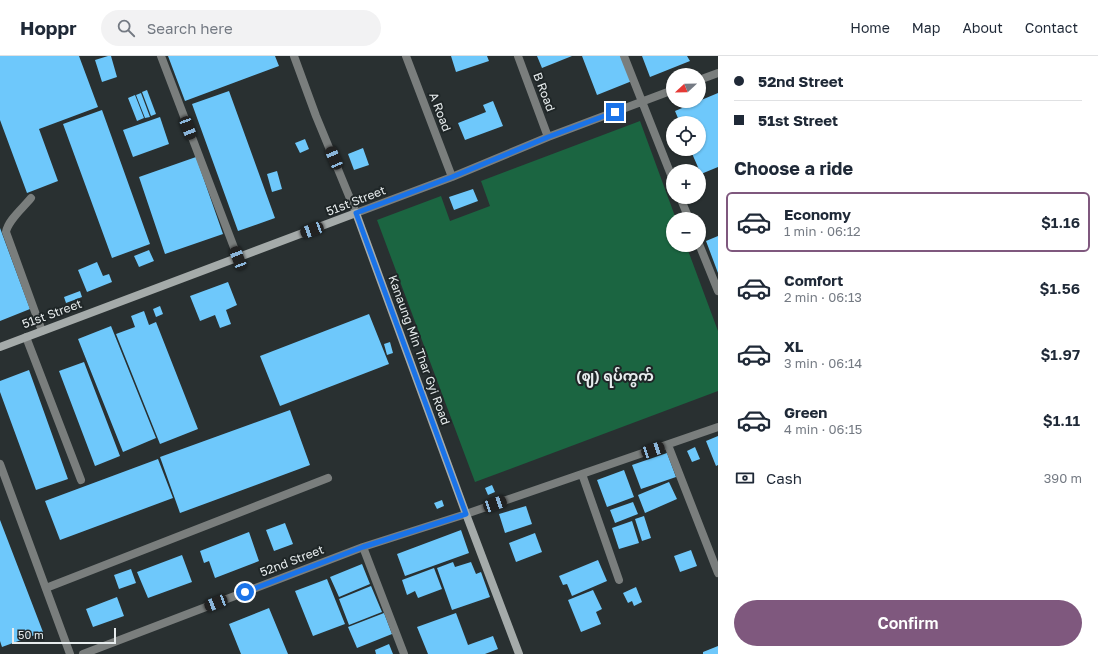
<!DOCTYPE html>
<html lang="en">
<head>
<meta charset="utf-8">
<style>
	:root { --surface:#fff; --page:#f2f2f3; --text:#1f2937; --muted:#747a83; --line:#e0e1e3; --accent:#7f587e }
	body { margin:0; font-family:"Golos Text","Noto Sans Myanmar",sans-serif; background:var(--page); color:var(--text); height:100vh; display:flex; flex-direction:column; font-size:15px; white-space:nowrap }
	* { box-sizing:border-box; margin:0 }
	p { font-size:13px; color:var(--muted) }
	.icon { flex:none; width:22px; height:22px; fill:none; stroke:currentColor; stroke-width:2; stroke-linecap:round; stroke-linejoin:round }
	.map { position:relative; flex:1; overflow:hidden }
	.side { display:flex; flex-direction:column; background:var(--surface); width:380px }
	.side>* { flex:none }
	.banner { display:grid; align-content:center; height:88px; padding:0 16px; background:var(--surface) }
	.needle { width:26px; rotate:248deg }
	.fabs { position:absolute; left:666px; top:12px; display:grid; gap:8px }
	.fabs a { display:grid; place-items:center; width:40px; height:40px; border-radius:50%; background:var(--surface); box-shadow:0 1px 3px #0004; font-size:20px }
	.scale { position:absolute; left:12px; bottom:10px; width:104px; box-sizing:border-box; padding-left:4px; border:2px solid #e7eced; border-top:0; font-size:11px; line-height:14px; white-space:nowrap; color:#e7eced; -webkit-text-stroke:3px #1f2627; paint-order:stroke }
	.end { position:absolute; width:18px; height:18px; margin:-9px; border:5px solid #1a73e8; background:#fff; box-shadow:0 0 0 2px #fff }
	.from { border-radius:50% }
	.car { position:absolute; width:12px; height:24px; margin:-12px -6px; border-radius:5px; box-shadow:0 0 3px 1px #0007; background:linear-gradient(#222 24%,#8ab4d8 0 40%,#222 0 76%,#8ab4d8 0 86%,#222 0) }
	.banner b { display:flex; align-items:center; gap:14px; height:38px; font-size:15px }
	.banner b+b { border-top:1px solid var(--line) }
	.banner i { width:10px; height:10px; background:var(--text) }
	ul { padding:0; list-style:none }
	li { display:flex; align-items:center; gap:12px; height:60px; margin:0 8px 6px; padding:0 8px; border:2px solid transparent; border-radius:6px }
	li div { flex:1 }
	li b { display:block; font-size:15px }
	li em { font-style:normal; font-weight:600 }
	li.selected { border-color:var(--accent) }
	li>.icon { width:36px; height:36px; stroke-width:1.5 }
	h2 { padding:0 16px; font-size:18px; line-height:48px }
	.pay { display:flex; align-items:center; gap:10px; height:44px; padding:0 16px; font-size:15px }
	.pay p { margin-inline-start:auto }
	.cta { display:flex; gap:8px; margin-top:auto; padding:8px 16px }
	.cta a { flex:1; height:46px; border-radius:24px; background:var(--accent); color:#fff; font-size:16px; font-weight:600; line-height:46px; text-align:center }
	header { display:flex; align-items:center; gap:24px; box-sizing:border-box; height:56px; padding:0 20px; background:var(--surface); border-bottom:1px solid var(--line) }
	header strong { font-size:19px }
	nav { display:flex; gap:22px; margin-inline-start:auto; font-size:14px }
	.search { width:280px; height:36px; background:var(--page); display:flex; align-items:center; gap:10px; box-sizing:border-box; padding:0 14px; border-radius:22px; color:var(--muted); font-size:15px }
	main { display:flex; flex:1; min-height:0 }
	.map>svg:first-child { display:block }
	.green { fill:#1b6541 }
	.building { fill:#6ec8fb }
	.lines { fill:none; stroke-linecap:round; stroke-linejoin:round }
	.lane { stroke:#7a7e7d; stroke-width:8 }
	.street { stroke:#7a7e7d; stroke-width:8 }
	.secondary { stroke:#a5abaa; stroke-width:8 }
	.route { stroke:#1a73e8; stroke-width:5 }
	.labels { text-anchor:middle; stroke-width:4; stroke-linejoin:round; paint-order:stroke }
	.street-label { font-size:12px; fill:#e7eced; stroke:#1f2627 }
	.quarter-label { font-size:14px; font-weight:bold; fill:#e7eced; stroke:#1f2627 }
</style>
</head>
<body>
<header>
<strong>Hoppr</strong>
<div class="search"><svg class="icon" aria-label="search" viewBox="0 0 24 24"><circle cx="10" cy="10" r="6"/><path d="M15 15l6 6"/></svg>Search here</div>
<nav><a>Home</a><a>Map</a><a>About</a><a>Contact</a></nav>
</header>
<main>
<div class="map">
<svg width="718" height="598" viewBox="0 0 718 598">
	<rect width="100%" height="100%" fill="#293031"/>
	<path class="green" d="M640 65 676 163H673V189H686L718 275V335L475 426 377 164 441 140 450 165 490 150 481 125Z"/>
	<path class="building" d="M0 0H79L98 51 39 73 58 125 27 137 0 64Z
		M108 0H111L117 21 102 26 95 4Z
		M168 0H275L279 10 185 45Z
		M451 0H487L489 5 456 16Z
		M537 0H572L542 12Z
		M582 0H623L632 25 597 39Z
		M642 0H687L690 5 650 21Z
		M147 34 156 58 151 60 142 36Z
		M229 35 275 162 238 175 192 48Z
		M141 37 150 61 145 62 136 39Z
		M718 37V111L701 118 690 93H699V67H680L675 55Z
		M135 39 144 62 137 65 128 42Z
		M493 45 503 70 465 84 458 67 486 56 483 49Z
		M102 54 150 188 112 202 63 68Z
		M160 61 169 88 133 101 123 74Z
		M305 83 309 93 300 97 295 87Z
		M363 92 369 109 354 114 348 98Z
		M196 101 223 178 165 198 139 121Z
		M277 115 282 133 272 136 267 118Z
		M473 133 478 145 454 154 449 141Z
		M0 172 30 253 0 265Z
		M718 180V217L706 185Z
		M149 194 154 205 139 211 134 200Z
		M97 206 103 220 109 218 112 226 87 236 78 214Z
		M228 226 237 249 226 254 231 268 220 272 215 259 200 265 190 240Z
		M80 235 82 241 66 247 64 241Z
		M160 250 163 258 156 261 153 253Z
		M144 255 149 269 156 266 198 373 160 388 116 278 135 271 131 260Z
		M369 258 389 308 280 350 260 300Z
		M111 270 156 382 123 396 78 283Z
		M390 286 393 297 387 299 384 288Z
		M84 306 120 400 95 410 59 315Z
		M29 314 68 423 36 434 0 336V325Z
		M290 354 310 409 180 457 160 401Z
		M718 380V409L716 410 706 385Z
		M695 391 700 403 692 406 687 395Z
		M667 397 676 421 641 433 632 409Z
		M158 403 173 442 60 484 45 445Z
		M624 414 634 441 607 451 597 424Z
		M669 426 677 443 645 457 638 439Z
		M492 429 495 436 488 439 485 432Z
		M442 444 444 450 437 453 434 447Z
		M633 446 638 458 615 467 610 454Z
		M526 450 532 468 505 477 499 458Z
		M644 460 651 482 642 485 635 463Z
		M0 464 43 576 2 591 0 585Z
		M632 465 639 487 619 493 612 472Z
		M285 467 293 488 274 495 266 474Z
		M461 474 469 497 405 520 397 498Z
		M249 476 259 505 215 522 209 505 204 507 200 495Z
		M535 477 542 496 516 506 509 487Z
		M691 494 697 510 680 516 674 500Z
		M182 499 192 526 148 542 137 516Z
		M598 504 607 525 572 540 567 528 563 529 559 520Z
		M453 506 455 511 471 506 476 518 481 516 490 541 452 554 437 512Z
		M362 508 370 528 339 541 330 521Z
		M434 512 442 533 418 542 415 535 407 539 402 524Z
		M131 513 136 527 119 533 114 519Z
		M327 523 345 568 313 580 295 535Z
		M371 530 382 556 349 569 339 543Z
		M636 531 642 546 634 550 632 545 628 547 623 537Z
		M593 534 602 553 596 556 601 568 581 576 568 544Z
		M117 541 124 560 93 571 86 553Z
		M269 552 288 598H241L229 568Z
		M384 557 392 578 357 592 348 571Z
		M456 557 468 589 493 580 498 593 485 598H428L417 571Z
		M389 588 393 598H376L375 594Z
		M718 590V598H703V596Z"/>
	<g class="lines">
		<path class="lane" d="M161 0 238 202
			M31 142C23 152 8 164 6 176L42 275
			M26 281 81 424
			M46 532 328 422"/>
		<path class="street" d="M294 0 316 60 356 157 452 121 548 81 673 34
			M406 0 452 121
			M518 0 548 81
			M624 0 673 124
			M699 24 718 17
			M680 141 689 163
			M699 188 718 235
			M668 389 718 517
			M0 408 70 598
			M582 418 619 524
			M363 491 404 598
			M83 598 363 491 466 458 718 371"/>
		<path class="secondary" d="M0 291 356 157 466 458 519 598"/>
	</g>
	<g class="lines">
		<path class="route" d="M245 536 363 491 466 458 356 157 452 121 548 81 615 56"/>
	</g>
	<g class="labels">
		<g class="street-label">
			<text transform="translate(544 36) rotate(69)" y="4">B Road</text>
			<text transform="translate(440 56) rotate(69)" y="4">A Road</text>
			<text transform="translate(356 145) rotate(-21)" y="4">51st Street</text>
			<text transform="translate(52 258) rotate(-20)" y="4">51st Street</text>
			<text transform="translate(419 294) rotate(70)" y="4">Kanaung Min Thar Gyi Road</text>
			<text transform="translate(292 505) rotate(-21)" y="4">52nd Street</text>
		</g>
		<g class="quarter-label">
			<text x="615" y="325">(ဈ) ရပ်ကွက်</text>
		</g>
	</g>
</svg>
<div class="fabs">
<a><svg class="needle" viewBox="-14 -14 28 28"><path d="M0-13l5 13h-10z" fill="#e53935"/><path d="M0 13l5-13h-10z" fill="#747a83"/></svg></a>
<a><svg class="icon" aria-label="locate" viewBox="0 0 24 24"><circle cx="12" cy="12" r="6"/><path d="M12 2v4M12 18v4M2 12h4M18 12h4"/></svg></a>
<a>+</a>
<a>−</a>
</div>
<div class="scale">50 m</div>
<i class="end from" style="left:245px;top:536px"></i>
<i class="end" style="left:615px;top:56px"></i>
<i class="car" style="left:188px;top:72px;rotate:159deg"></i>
<i class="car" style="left:334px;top:102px;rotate:337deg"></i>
<i class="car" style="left:312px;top:174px;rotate:250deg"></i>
<i class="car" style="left:238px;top:202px;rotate:339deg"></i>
<i class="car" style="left:653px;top:394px;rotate:71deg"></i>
<i class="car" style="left:495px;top:448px;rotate:71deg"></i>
<i class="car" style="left:216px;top:547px;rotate:249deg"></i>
</div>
<section class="side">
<div class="banner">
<b><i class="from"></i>52nd Street</b>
<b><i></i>51st Street</b>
</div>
<h2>Choose a ride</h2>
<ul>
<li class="selected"><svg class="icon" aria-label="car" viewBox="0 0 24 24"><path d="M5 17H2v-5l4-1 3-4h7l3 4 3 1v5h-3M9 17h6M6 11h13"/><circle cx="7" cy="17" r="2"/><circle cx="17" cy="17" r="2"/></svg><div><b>Economy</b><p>1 min · 06:12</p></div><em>$1.16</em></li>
<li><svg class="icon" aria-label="car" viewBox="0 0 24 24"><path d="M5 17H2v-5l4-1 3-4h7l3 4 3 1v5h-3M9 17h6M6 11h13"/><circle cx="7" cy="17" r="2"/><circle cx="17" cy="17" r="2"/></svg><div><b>Comfort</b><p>2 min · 06:13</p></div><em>$1.56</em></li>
<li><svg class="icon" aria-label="car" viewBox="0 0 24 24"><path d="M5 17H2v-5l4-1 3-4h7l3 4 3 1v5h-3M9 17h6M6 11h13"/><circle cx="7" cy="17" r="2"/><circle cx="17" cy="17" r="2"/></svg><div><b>XL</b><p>3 min · 06:14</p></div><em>$1.97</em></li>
<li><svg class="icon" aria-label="car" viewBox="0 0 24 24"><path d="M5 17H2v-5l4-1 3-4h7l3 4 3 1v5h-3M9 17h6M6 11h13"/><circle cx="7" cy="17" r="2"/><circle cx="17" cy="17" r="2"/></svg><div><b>Green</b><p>4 min · 06:15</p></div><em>$1.11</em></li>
</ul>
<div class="pay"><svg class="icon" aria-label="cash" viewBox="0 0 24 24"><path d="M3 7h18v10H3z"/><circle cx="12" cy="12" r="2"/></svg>Cash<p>390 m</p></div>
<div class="cta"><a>Confirm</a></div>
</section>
</main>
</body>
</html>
